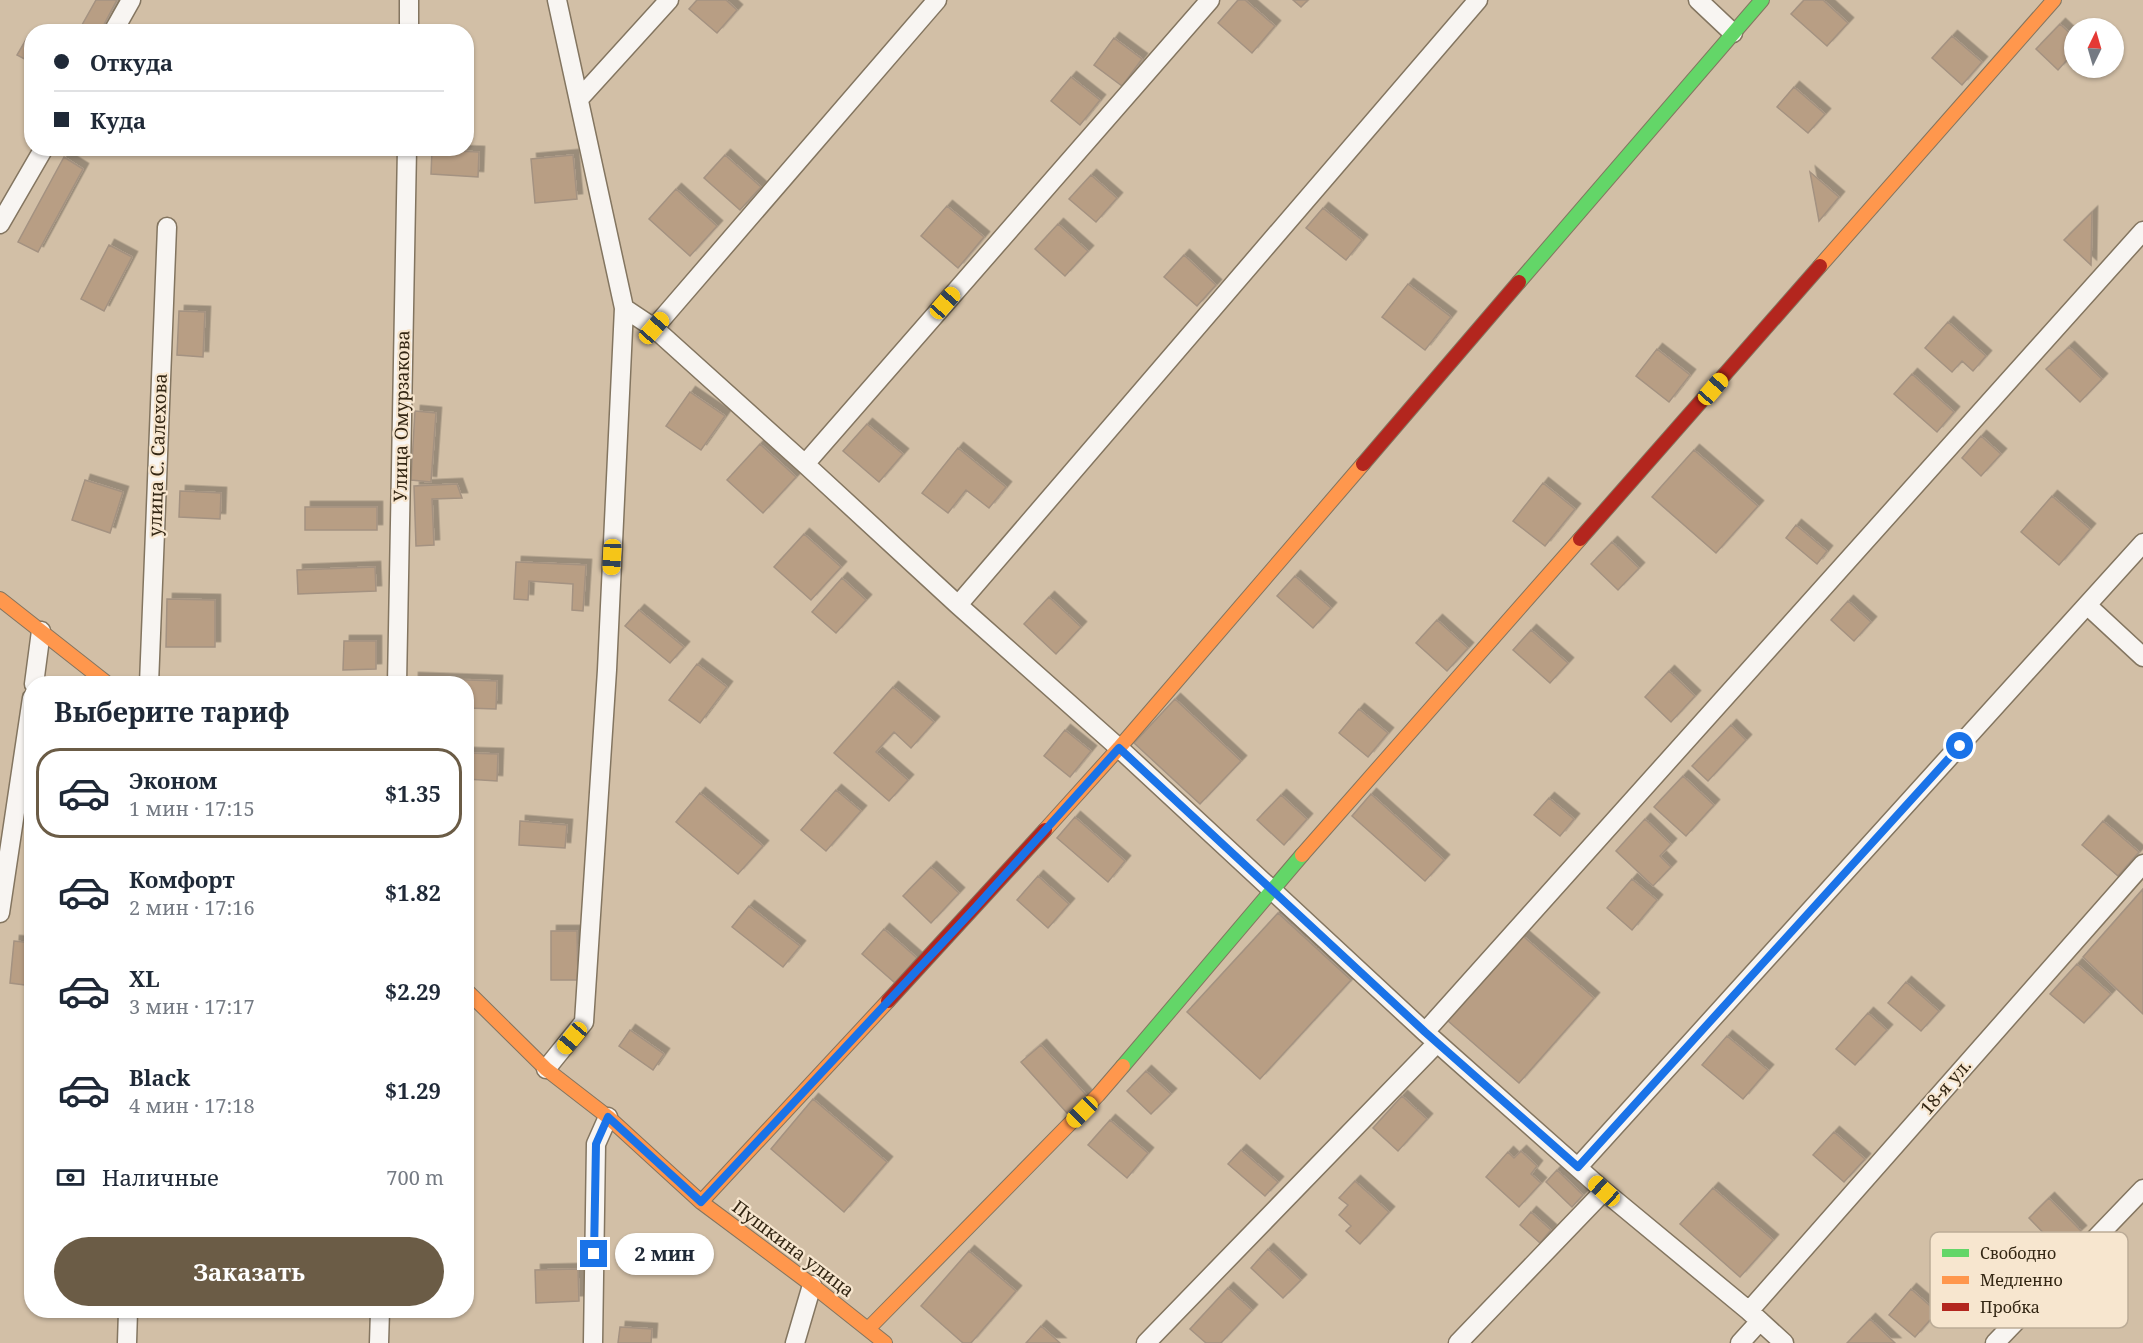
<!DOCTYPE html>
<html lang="ru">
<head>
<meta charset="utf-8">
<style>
	:root { --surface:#fff; --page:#f6f6f7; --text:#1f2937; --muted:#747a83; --line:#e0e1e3; --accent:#6b5c46 }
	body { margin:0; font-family:"Noto Serif",serif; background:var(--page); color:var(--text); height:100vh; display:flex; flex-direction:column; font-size:22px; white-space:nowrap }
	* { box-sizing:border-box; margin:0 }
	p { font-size:20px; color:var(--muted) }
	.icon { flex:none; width:33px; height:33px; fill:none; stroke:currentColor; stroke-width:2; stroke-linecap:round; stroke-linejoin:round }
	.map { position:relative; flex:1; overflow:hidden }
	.drawer { position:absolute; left:24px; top:676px; width:450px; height:642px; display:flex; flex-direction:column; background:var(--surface); border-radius:24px; box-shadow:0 2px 4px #0004 }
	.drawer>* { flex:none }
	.top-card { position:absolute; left:24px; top:24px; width:450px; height:132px; border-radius:24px; box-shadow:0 2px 4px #0004; display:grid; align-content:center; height:132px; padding:0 30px; background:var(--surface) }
	.needle { width:39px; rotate:5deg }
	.tools { position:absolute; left:2064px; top:18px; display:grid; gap:12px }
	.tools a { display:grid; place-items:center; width:60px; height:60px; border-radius:50%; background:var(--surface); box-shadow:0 2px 4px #0004; font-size:30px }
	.end { position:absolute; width:27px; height:27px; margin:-14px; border:8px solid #1a73e8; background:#fff; box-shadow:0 0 0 3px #fff }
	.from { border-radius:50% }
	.bubble { position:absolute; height:42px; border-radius:21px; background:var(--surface); box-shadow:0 2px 4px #0004; font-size:20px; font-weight:700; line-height:42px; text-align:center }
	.car { position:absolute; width:18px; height:36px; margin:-18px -9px; border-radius:8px; box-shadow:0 0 4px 2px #0007; background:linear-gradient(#f5c518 24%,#345 0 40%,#f5c518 0 76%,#345 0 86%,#f5c518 0) }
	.top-card b { display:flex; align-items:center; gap:21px; height:57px; font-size:22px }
	.top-card b+b { border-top:2px solid var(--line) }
	.top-card i { width:15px; height:15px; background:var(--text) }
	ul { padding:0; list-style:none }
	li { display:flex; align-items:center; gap:18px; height:90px; margin:0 12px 9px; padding:0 18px; border:3px solid transparent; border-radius:24px }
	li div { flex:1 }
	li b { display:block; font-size:22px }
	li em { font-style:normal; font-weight:700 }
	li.selected { border-color:var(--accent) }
	li>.icon { width:54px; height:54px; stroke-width:1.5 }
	h2 { padding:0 30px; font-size:27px; line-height:72px }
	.pay { display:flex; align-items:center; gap:15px; height:66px; padding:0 30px; font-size:22px }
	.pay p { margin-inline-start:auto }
	.button { display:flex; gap:12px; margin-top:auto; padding:12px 30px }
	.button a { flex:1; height:69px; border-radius:36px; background:var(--accent); color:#fff; font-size:24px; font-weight:700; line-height:69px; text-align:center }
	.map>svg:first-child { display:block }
	.building { fill:#b89e84; stroke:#a49281; stroke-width:1.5; filter:url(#shadow) }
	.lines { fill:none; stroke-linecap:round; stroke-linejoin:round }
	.street-casing { stroke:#837560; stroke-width:21 }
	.fast-casing { stroke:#837560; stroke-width:16 }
	.slow-casing { stroke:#837560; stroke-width:16 }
	.jam-casing { stroke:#837560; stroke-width:16 }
	.street { stroke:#f8f5f2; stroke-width:18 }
	.fast { stroke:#63d668; stroke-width:14 }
	.slow { stroke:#ff974d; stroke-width:14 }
	.jam { stroke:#b3261e; stroke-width:14 }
	.route { stroke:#1a73e8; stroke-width:8 }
	.labels { text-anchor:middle; stroke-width:4.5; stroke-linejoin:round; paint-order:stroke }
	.street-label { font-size:18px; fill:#332613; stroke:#f7e6cf }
	.key { fill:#f7e6cf; stroke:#bcac97; stroke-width:1.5 }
	.key-label { font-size:16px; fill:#332613 }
</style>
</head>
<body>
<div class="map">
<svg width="2143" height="1343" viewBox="0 0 2143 1343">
	<defs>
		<filter id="shadow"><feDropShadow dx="5.5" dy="-5.5" stdDeviation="0" flood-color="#0004"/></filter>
	</defs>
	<rect width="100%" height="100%" fill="#d2bfa6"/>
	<path class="building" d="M96 0H117L100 32H78Z
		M697 0H726L737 10 717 33 689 9Z
		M1238 0H1245L1275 26 1252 53 1218 23Z
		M1293 0H1308L1301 7Z
		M1804 0H1823L1848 23 1827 46 1791 14Z
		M2060 24 2074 37V52L2058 70 2036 49Z
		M28 36 32 37V63L17 55Z
		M1952 36 1982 62 1962 85 1932 58Z
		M1114 38 1142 59 1122 86 1094 65Z
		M1071 77 1100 100 1080 125 1051 101Z
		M1794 87 1825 114 1808 133 1777 107Z
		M432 150 479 152 478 177 431 174Z
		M573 155 577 199 535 203 531 159Z
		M725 155 761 187 740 210 704 178Z
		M64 157 83 169 38 252 18 242Z
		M1810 172 1839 197 1819 221Z
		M1091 175 1117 198 1096 222 1069 199Z
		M676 189 717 226 690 256 649 219Z
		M947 206 984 237 958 268 921 236Z
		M1323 208 1362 240 1346 260 1306 228Z
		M2092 212 2091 265 2064 240Z
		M1058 224 1088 251 1065 276 1035 249Z
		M109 245 132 257 104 311 81 299Z
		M1184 255 1216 285 1197 306 1164 277Z
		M1408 284 1451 317 1425 350 1382 317Z
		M179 311 205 312 203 357 177 355Z
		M1948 322 1986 356 1973 371 1962 361 1952 372 1925 348Z
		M2069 347 2102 379 2080 402 2046 369Z
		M1657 349 1690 375 1669 402 1636 376Z
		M1912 374 1954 412 1937 432 1894 394Z
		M690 392 725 416 701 450 666 426Z
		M415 411 436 413 431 482 411 480Z
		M867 424 903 454 879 482 843 451Z
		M1981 436 2001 454 1981 476 1962 458Z
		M760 444 796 477 763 513 727 480Z
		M958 448 1006 487 989 508 966 490 948 513 922 493Z
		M1694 450 1758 506 1716 553 1652 497Z
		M85 480 123 492 110 533 72 520Z
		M1543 483 1575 509 1545 546 1513 521Z
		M457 484 462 498 432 499 434 545 416 546 414 486Z
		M180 491 221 493 220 519 179 517Z
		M2052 496 2090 529 2059 565 2021 532Z
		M305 507H377V530H305Z
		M1796 525 1827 551 1817 564 1786 538Z
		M804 534 841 567 811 600 774 567Z
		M1612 542 1639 568 1618 590 1591 564Z
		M516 562 586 565 583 611 572 610 573 584 529 581 528 600 514 599Z
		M375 567 376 591 298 594 297 570Z
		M1295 576 1331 608 1313 628 1277 596Z
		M842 578 866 600 836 633 812 612Z
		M1049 597 1081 627 1056 654 1024 624Z
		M167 599 215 600V647H166Z
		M1848 601 1871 622 1854 641 1831 620Z
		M639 610 684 647 670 663 625 626Z
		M1437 620 1468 648 1447 671 1416 643Z
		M1531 630 1568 663 1550 683 1513 650Z
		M344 641H376V669L343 670Z
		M697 664 727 687 700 723 669 700Z
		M1669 671 1695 696 1671 722 1645 697Z
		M413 678 497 681 496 709 466 708V684H413Z
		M893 687 934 722 911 748 894 732 876 752 908 780 889 801 834 753Z
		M1175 699 1241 761 1200 804 1134 743Z
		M1359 709 1388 733 1368 757 1339 733Z
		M1731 725 1746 740 1708 781 1692 766Z
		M1065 730 1091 751 1070 777 1044 756Z
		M466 753 498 754 497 781 466 779Z
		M1683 776 1714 805 1686 836 1654 807Z
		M836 790 861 811 826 851 801 830Z
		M700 793 763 846 738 874 676 822Z
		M1371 794 1444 860 1425 881 1352 816Z
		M1281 795 1307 819 1284 845 1257 820Z
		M1549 798 1574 819 1560 836 1534 815Z
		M1075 817 1125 861 1108 882 1057 838Z
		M1645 819 1671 844 1660 856 1671 867 1653 886 1616 851Z
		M520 821 567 825 565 848 519 845Z
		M2103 821 2139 852 2118 876 2082 845Z
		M931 867 959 893 931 923 903 896Z
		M1038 876 1069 904 1048 928 1017 900Z
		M1632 879 1657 900 1632 930 1607 908Z
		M2143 889V1014L2083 957Z
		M749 906 800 946 783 967 732 927Z
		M1278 913 1351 980 1260 1079 1187 1012Z
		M884 929 917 958 895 983 862 954Z
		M551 931H577L578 980H551Z
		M1523 936 1594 998 1519 1083 1448 1021Z
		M14 941 32 943V986L10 983Z
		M2077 964 2111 994 2084 1023 2050 994Z
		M1906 982 1939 1011 1921 1031 1888 1003Z
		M1868 1013 1887 1030 1855 1065 1836 1049Z
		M630 1030 664 1054 653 1070 619 1046Z
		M1727 1036 1768 1070 1743 1099 1702 1065Z
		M1041 1045 1087 1096 1067 1113 1021 1062Z
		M1146 1071 1171 1094 1151 1114 1127 1091Z
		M1402 1096 1427 1119 1398 1151 1373 1128Z
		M813 1099 887 1162 844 1212 771 1149Z
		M1110 1120 1148 1153 1127 1178 1088 1145Z
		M1834 1132 1865 1159 1844 1182 1813 1155Z
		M1241 1150 1278 1182 1265 1196 1228 1164Z
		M1521 1151 1537 1166 1531 1174 1541 1183 1519 1207 1486 1177 1508 1152 1514 1158Z
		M1557 1170 1583 1195 1572 1207 1546 1182Z
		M1355 1181 1389 1212 1360 1244 1346 1231 1351 1226 1339 1215 1348 1205 1339 1198Z
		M1713 1188 1773 1240 1740 1277 1680 1224Z
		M2049 1198 2081 1231 2060 1250 2029 1218Z
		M1531 1212 1551 1230 1540 1243 1520 1225Z
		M1268 1249 1301 1280 1283 1298 1251 1268Z
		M969 1251 1016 1291 971 1343H963L921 1306Z
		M578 1269 579 1301 536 1303 535 1270Z
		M1228 1288 1252 1310 1221 1343H1206L1190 1329Z
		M1911 1289 1937 1312 1915 1337 1889 1315Z
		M1870 1319 1895 1343H1847Z
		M1041 1326 1060 1343H1026Z
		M620 1327 652 1329 651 1343H618Z"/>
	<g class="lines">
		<defs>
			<path id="street" d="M1698 0 1733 33
				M113 32 131 0
				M409 32V0
				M579 99 669 0
				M0 224 44 148
				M624 308 654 328 805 464 958 605 1119 748 1425 1032 1604 1191 1749 1311 1784 1343
				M654 328 937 0
				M805 464 1210 0
				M958 605 1478 0
				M2088 606 2143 657
				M34 684 41 631
				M149 684 167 227
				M397 684 407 148
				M0 913 32 698
				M1425 1032 2143 231
				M546 1069 584 1022 607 670 624 308 557 0
				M1578 1167 2143 543
				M1749 1311 2143 864
				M127 1343 128 1311
				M379 1343 380 1311
				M593 1343 596 1144 608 1117
				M795 1343 812 1285
				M1146 1343 1437 1043
				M1458 1343 1604 1191
				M1740 1343 1760 1321
				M1995 1343 2143 1189"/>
			<path id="fast" d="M1519 282 1762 0
				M1123 1066 1302 855"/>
			<path id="slow" d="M1820 266 2054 0
				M0 599 108 684
				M1045 830 1119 748 1363 464
				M1302 855 1580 539
				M466 990 546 1069 608 1117 701 1202 812 1285 885 1343
				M701 1202 888 1001
				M868 1329 1098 1095 1123 1066"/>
			<path id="jam" d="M1363 464 1519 282
				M1580 539 1820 266
				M888 1001 1045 830"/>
		</defs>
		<use href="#street" class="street-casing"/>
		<use href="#fast" class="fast-casing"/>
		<use href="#slow" class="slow-casing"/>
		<use href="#jam" class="jam-casing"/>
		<use href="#street" class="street"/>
		<use href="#fast" class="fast"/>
		<use href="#slow" class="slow"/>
		<use href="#jam" class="jam"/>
	</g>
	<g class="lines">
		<path class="route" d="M594 1254 596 1144 608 1117 701 1202 975 908 1119 748 1425 1032 1578 1167 1960 746"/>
	</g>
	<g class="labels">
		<g class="street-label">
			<text transform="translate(402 416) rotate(-89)" y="6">Улица Омурзакова</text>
			<text transform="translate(158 455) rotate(-88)" y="6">улица С. Салехова</text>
			<text transform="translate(1946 1087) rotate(-49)" y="6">18-я ул.</text>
			<text transform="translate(793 1249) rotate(37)" y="6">Пушкина улица</text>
		</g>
	</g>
	<rect x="1930" y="1232" width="198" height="96" rx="9" class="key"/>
	<rect x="1942" y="1249" width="27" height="8" fill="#63d668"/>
	<rect x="1942" y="1276" width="27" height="8" fill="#ff974d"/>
	<rect x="1942" y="1303" width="27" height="8" fill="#b3261e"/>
	<g class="key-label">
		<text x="1980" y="1259">Свободно</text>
		<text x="1980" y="1286">Медленно</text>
		<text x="1980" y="1313">Пробка</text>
	</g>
</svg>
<div class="tools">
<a><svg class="needle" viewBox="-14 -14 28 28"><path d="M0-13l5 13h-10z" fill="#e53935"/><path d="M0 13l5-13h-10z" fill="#747a83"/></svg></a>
</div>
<i class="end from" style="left:1960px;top:746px"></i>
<i class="end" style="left:594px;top:1254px"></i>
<div class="bubble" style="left:615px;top:1233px;width:99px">2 мин</div>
<i class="car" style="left:945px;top:303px;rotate:41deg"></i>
<i class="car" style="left:654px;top:328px;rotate:41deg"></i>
<i class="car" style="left:1713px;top:389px;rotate:41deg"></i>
<i class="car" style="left:612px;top:557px;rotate:183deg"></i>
<i class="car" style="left:572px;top:1038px;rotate:220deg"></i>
<i class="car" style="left:1082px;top:1112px;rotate:225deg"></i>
<i class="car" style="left:1604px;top:1191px;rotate:312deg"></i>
<div class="top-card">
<b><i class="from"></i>Откуда</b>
<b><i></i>Куда</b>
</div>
<section class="drawer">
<h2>Выберите тариф</h2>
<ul>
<li class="selected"><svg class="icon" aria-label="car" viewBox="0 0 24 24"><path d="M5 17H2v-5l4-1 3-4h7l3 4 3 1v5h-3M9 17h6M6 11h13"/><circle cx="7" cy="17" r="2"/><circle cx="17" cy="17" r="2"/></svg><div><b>Эконом</b><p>1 мин · 17:15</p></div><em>$1.35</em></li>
<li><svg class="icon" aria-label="car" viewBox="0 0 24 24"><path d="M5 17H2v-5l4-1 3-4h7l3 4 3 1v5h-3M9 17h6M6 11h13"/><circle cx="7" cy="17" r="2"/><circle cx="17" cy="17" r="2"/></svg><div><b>Комфорт</b><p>2 мин · 17:16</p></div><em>$1.82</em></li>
<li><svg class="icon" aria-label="car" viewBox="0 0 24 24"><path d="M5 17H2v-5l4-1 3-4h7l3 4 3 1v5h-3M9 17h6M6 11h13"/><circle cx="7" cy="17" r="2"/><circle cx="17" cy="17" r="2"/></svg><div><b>XL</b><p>3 мин · 17:17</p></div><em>$2.29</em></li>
<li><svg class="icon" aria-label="car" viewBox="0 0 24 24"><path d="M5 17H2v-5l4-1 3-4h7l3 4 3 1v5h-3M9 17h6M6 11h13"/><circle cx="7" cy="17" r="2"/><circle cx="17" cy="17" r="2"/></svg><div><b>Black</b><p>4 мин · 17:18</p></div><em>$1.29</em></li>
</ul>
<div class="pay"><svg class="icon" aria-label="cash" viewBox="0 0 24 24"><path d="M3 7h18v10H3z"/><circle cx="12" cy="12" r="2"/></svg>Наличные<p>700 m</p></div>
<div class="button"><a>Заказать</a></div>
</section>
</div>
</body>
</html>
